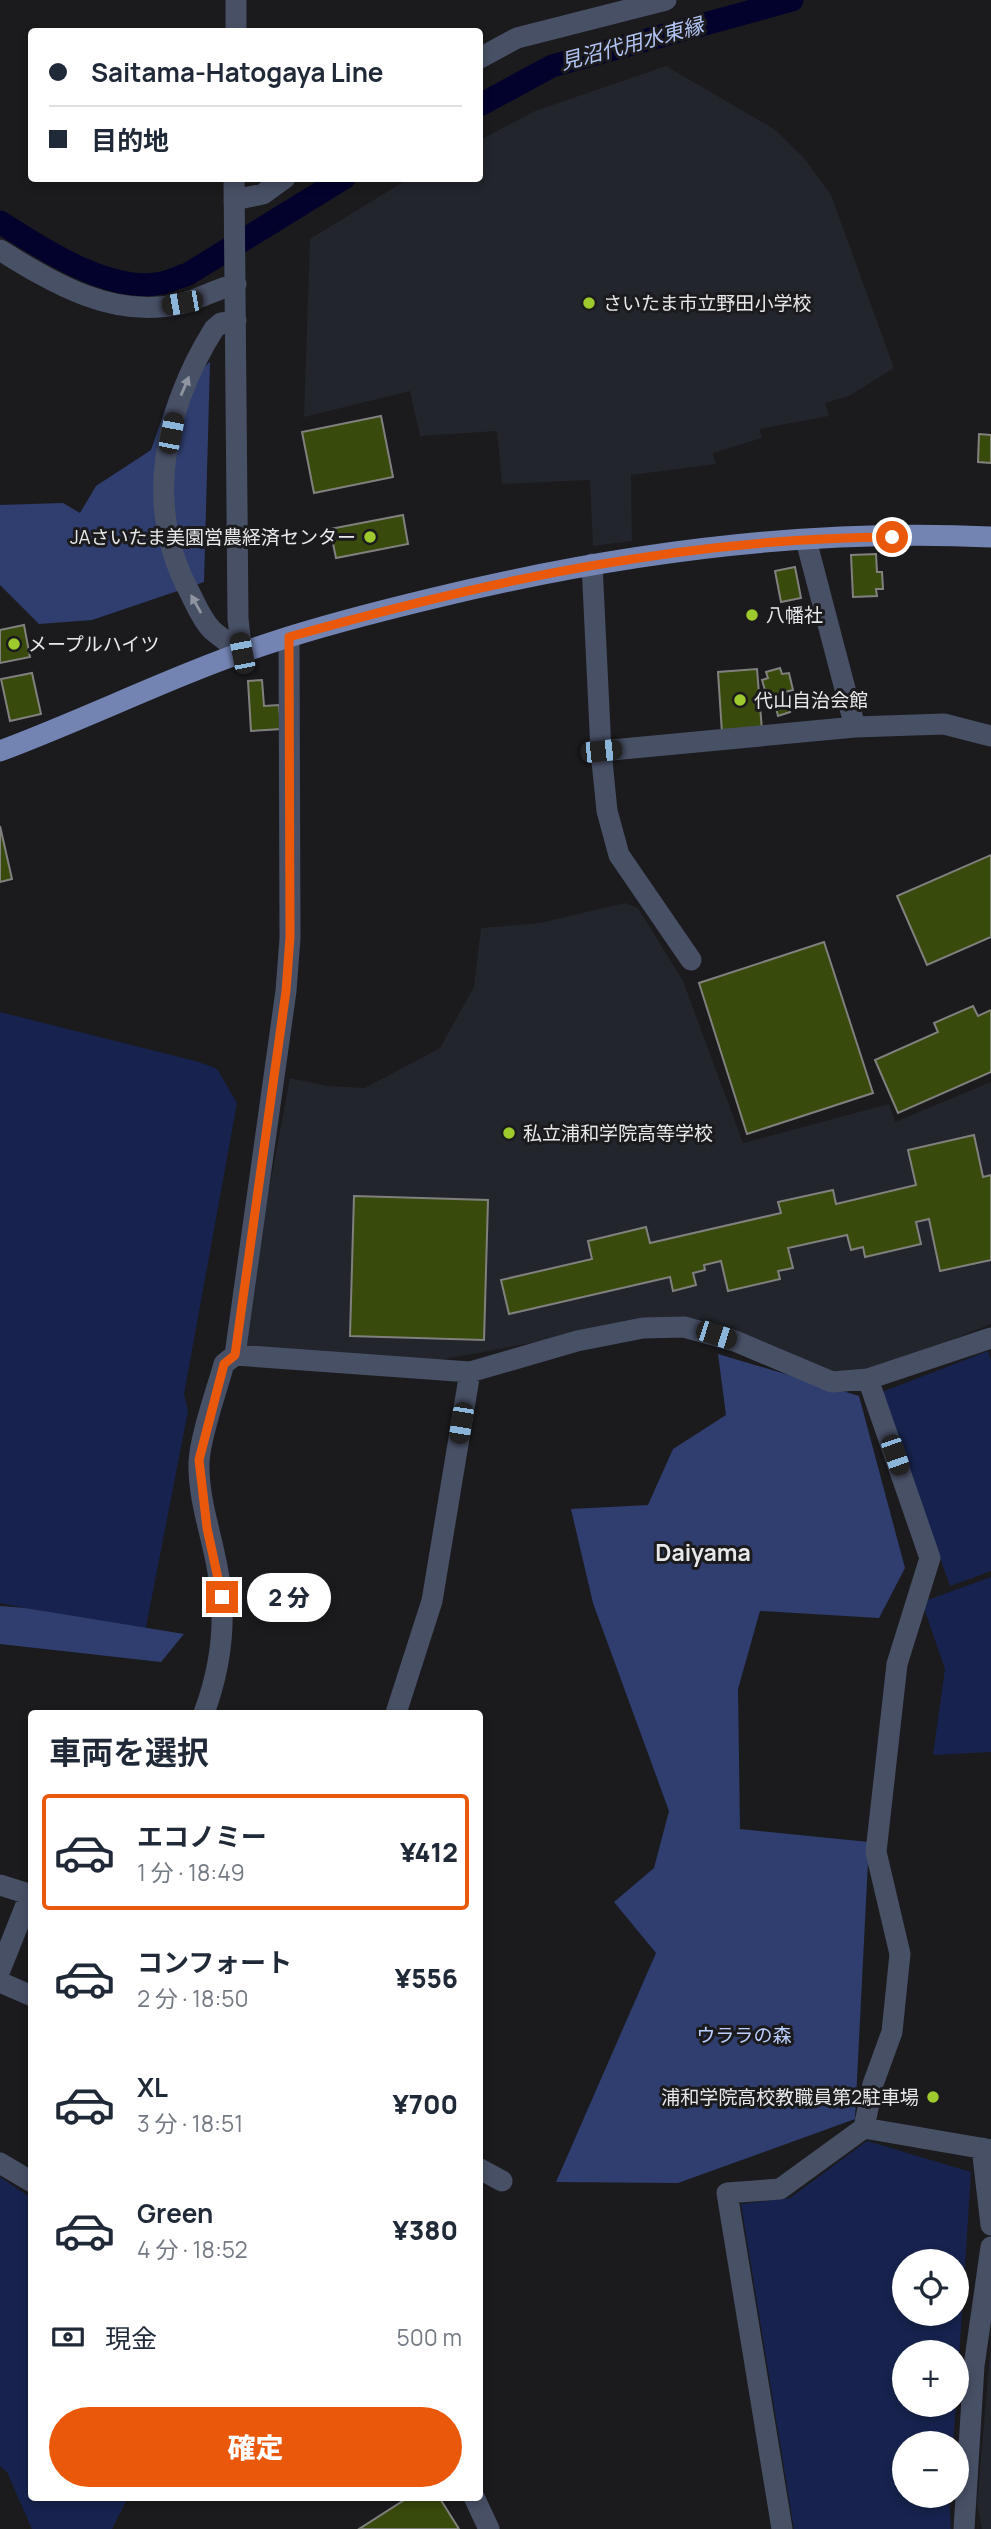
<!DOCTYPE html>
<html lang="ja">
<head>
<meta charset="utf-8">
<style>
	:root { --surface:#fff; --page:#f2f2f3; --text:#1f2937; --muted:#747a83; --line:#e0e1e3; --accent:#ea580c }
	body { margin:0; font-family:Manrope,"Noto Sans JP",sans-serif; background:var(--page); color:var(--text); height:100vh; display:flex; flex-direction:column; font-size:26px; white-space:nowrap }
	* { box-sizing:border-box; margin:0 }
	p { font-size:23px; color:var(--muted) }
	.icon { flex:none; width:38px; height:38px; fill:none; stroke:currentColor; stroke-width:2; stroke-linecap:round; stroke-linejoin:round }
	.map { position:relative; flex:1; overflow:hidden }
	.drawer { position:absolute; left:28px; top:1710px; width:455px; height:791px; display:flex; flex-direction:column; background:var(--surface); border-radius:7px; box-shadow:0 4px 10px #0003 }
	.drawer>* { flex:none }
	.banner { position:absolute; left:28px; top:28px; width:455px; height:154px; border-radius:7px; box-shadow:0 4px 10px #0003; display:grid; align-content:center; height:154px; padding:0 21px; background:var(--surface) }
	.fabs { position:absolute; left:892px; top:2249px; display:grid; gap:14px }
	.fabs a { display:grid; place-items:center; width:77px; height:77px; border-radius:50%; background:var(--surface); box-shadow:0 4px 10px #0003; font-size:35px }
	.end { position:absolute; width:32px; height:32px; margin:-16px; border:9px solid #ea580c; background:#fff; box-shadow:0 0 0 4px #fff }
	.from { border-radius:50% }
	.bubble { position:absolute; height:49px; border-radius:24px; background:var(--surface); box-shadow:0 4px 10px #0003; font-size:23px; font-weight:800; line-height:49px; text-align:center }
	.car { position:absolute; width:21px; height:42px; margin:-21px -10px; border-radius:9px; box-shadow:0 0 5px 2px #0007; background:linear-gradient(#222 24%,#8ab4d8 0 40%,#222 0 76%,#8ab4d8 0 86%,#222 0) }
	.banner b { display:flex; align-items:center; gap:24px; height:66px; font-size:26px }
	.banner b+b { border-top:2px solid var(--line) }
	.banner i { width:18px; height:18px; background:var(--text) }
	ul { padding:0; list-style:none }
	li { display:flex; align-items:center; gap:21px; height:116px; margin:0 14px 10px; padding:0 7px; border:4px solid transparent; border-radius:7px }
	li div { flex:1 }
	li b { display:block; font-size:26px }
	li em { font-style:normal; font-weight:800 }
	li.on { border-color:var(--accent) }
	li>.icon { width:63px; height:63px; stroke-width:1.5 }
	h2 { padding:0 21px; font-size:32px; line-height:84px }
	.pay { display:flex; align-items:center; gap:18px; height:77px; padding:0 21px; font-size:26px }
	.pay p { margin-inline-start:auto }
	.primary-button { display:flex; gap:14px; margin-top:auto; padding:14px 21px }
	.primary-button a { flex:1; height:80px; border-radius:42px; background:var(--accent); color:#fff; font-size:28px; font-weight:800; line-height:80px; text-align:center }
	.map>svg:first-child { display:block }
	.built { fill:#22252c }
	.green { fill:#17234e; fill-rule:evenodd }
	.forest { fill:#2f3e6f }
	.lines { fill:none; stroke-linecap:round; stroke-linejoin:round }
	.canal { stroke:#02022d; stroke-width:23 }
	.building { fill:#384a0c; stroke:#80817e; stroke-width:2 }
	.minor { stroke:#485066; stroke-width:21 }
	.major { stroke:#7384b2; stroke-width:21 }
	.oneway { fill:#9094a1 }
	.route { stroke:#ea580c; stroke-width:9 }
	.poi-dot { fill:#9eca2e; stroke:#1b1b1e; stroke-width:2.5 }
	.labels { text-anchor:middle; stroke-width:6; stroke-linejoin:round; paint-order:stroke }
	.poi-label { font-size:19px; fill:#e7e8e9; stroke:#1b1b1e; text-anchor:start }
	.park-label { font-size:19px; fill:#bdcfff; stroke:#1b1b1e }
	.water-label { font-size:21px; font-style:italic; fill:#b2c4f3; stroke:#1b1b1e }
	.quarter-label { font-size:23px; font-weight:bold; fill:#e7e8e9; stroke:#1b1b1e }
</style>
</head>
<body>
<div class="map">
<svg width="991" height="2529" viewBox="0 0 991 2529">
	<rect width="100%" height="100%" fill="#1b1b1e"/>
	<path class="built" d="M666 66 774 129 804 158 831 195 894 368 849 396 825 403 829 416 760 429 762 438 713 453 716 464 631 475 632 541 593 546 590 480 502 484 497 431 420 436 410 391 304 417 310 239 408 179 480 178V140L535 111Z
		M625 903 638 908 683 981 743 1143 889 1104 895 1122 991 1082V1324L845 1383 717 1330 568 1336 440 1360 245 1348 264 1216 290 1078 327 1086 365 1088 440 1048 474 987 481 928 540 923Z
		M991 2342V2529H982L977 2504Z"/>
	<path class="green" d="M0 1012 199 1062 217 1069 237 1103 184 1394 188 1411 145 1632 0 1603Z
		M988 1351 991 1361V1571L950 1586 882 1392Z
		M991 1577V1752L933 1755 945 1669 922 1602Z
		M867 2141 971 2172 957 2389V2352H905V2404L956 2405 953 2443H905V2496H949L951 2529H794L741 2204 790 2198ZM905 2261H957V2314H905Z
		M0 2177 31 2198 32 2497H128L112 2529H32L7 2472 0 2466Z"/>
	<path class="forest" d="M210 362 204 582 92 620 39 624 0 585V505L63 503 80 513 96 486 151 450 170 395Z
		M718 1354 859 1396 905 1568 879 1618 760 1611 738 1689 740 1829 869 1842 855 2119 678 2183 556 2182 656 1953 614 1902 654 1868 669 1811 593 1603 571 1509 648 1505 673 1449 726 1415Z
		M0 1606 25 1608 184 1634 161 1662 0 1644Z"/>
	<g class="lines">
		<path class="canal" d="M480 105 552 66 792 0
			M0 222C41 248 109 294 162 283 170 281 179 277 188 274L344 178"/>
	</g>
	<path class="building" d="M381 416 393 477 314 493 302 432Z
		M979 434 991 435V463L978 462Z
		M403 515 408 544 336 558 330 529Z
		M876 554 877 572H882L883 589H876L877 596 853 597 851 555Z
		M795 567 801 598 781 602 775 571Z
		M24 625 30 657 0 663V630Z
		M780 668 782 674 789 673 793 690 785 692 790 712 778 716 773 695 767 697 762 680 768 678 766 672Z
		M757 669 762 730 722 733 718 672Z
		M32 673 41 714 10 721 1 679Z
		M262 680 264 706 279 705 281 729 251 731 248 681Z
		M0 826 12 879 0 882Z
		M991 855V937L927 965 897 896Z
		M824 942 873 1093 747 1134 699 983Z
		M973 1006 978 1016 991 1010V1072L898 1113 875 1060 938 1032 934 1023Z
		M974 1135 983 1177 991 1175V1260L940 1271 929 1219 916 1222 921 1244 865 1257 863 1247 851 1250 847 1235 788 1248 793 1268 778 1271 780 1279 728 1291 721 1261 704 1265 705 1270 693 1273 696 1285 673 1291 670 1277 509 1314 501 1280 592 1259 588 1241 646 1227 650 1243 781 1213 778 1202 833 1190 836 1204 916 1185 908 1150Z
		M354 1196 488 1200 484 1340 350 1336Z
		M409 2497H439L459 2529H359Z"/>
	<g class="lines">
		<path class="minor" d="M236 32V0
			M480 58 517 38 666 0
			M234 178 238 619 242 653
			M234 200 263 194 285 178
			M0 250C54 284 114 319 180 304 199 299 217 289 236 284
			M236 320 221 323 214 329C164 409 143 507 190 593 196 605 202 620 212 630 221 638 232 645 242 653
			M806 540 855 727
			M592 564 601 751 607 811 619 855 691 960
			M601 751 855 727 944 724 991 736
			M235 1355 286 991 290 938 289 637
			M204 1713C221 1667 227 1620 218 1572 212 1535 198 1500 199 1462 200 1437 217 1389 224 1364L235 1355 470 1372 577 1341 643 1328 684 1327 735 1341 832 1382 868 1379 991 1338
			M396 1713 432 1601 470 1372
			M0 1885 32 1895
			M0 1970 30 1895
			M0 1982 32 1996
			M864 2128 873 2084 892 2032 900 1954 876 1852 897 1664 930 1558 868 1379
			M982 2148 991 2225
			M0 2163 32 2182
			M480 2169 502 2181
			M474 2497 489 2529
			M782 2529 727 2193 780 2189 864 2128 991 2150
			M964 2529 974 2366 991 2247"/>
		<path class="major" d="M0 751C91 717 178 673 270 643 324 625 380 611 434 598 615 554 804 528 991 537"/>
	</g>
	<defs><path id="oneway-solid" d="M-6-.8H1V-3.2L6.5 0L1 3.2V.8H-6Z" transform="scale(1.75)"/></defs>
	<g class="oneway">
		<use href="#oneway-solid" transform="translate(185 386) rotate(-67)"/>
		<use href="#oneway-solid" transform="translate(196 604) rotate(-119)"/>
	</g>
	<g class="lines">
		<path class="route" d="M222 1597 207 1528 199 1460 224 1364 235 1355 286 991 290 937 289 637C486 581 687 538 892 537"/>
	</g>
	<g class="poi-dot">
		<circle cx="589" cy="303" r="7"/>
		<circle cx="370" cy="537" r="7"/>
		<circle cx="752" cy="615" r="7"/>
		<circle cx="14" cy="644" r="7"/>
		<circle cx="740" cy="700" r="7"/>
		<circle cx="509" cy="1133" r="7"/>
		<circle cx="933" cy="2097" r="7"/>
	</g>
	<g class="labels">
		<g class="poi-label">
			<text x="603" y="310">さいたま市立野田小学校</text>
			<text x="356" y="544" text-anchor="end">JAさいたま美園営農経済センター</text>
			<text x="766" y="622">八幡社</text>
			<text x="28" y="651">メープルハイツ</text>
			<text x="754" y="707">代山自治会館</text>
			<text x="523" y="1140">私立浦和学院高等学校</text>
			<text x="919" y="2104" text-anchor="end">浦和学院高校教職員第2駐車場</text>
		</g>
		<g class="park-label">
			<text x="744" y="2042">ウララの森</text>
		</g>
		<g class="water-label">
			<text transform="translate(632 44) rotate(-15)" y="7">見沼代用水東縁</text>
		</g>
		<g class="quarter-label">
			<text x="703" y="1561">Daiyama</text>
		</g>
	</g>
</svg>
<div class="fabs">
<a><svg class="icon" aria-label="locate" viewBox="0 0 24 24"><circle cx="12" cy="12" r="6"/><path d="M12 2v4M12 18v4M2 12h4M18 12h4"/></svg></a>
<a>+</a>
<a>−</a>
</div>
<i class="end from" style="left:892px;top:537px"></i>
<i class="end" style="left:222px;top:1597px"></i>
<div class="bubble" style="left:247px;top:1573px;width:84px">2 分</div>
<i class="car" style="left:182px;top:303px;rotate:260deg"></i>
<i class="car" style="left:171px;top:433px;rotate:11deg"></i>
<i class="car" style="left:242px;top:653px;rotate:349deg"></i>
<i class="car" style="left:601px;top:751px;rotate:84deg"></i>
<i class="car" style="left:716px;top:1335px;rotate:108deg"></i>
<i class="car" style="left:461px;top:1423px;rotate:189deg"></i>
<i class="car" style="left:895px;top:1455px;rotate:161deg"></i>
<div class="banner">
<b><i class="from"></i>Saitama-Hatogaya Line</b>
<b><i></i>目的地</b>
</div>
<section class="drawer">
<h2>車両を選択</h2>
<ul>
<li class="on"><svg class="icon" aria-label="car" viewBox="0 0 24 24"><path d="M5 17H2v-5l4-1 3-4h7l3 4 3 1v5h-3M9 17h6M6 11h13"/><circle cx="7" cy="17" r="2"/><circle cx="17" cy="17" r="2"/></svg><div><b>エコノミー</b><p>1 分 · 18:49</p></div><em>¥412</em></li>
<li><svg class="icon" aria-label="car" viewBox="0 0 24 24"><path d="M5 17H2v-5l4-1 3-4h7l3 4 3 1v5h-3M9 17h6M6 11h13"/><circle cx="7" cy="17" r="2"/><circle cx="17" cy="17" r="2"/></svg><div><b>コンフォート</b><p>2 分 · 18:50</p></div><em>¥556</em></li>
<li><svg class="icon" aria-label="car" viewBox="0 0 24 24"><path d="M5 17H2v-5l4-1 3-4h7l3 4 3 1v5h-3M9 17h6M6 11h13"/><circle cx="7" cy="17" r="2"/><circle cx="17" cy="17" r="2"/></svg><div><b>XL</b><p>3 分 · 18:51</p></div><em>¥700</em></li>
<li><svg class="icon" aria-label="car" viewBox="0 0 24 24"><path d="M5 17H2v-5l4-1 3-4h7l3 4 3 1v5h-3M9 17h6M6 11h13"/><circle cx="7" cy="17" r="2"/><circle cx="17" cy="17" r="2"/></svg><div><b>Green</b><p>4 分 · 18:52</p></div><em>¥380</em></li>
</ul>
<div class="pay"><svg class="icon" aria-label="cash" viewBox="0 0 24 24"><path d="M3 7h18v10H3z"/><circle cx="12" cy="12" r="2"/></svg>現金<p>500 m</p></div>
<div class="primary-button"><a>確定</a></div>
</section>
</div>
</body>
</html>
